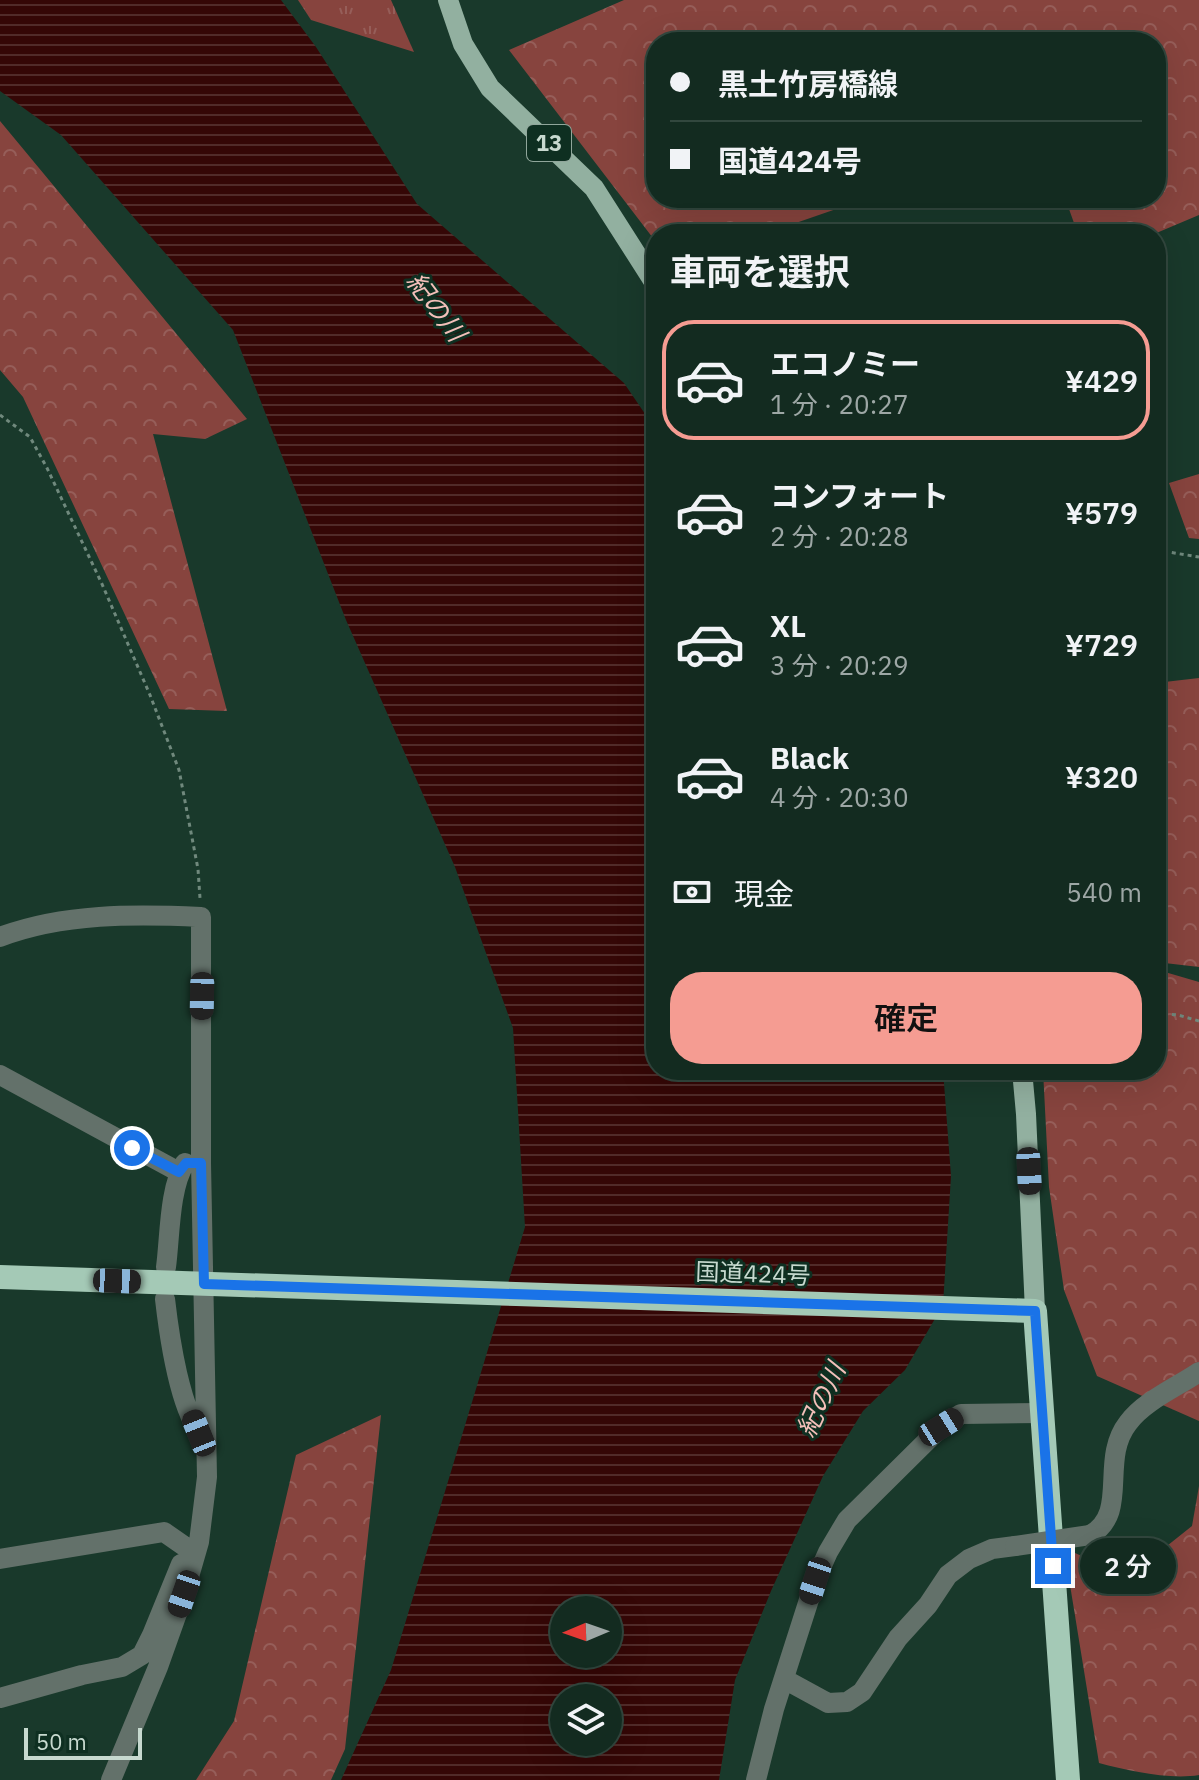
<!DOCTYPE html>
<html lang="ja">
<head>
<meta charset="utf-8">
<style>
	:root { --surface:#132b20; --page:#1c3329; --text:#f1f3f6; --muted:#9da7a5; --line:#32473e; --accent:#f59c92 }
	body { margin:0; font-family:"IBM Plex Sans","Noto Sans JP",sans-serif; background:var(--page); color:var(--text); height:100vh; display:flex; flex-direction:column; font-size:30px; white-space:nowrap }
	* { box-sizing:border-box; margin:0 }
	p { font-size:26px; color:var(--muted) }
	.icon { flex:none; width:44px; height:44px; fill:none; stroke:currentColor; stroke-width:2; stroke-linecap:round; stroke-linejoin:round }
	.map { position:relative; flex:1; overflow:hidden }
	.sheet { position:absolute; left:646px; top:224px; width:520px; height:856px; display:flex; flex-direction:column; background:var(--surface); border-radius:32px; box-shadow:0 8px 32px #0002,0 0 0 2px var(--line) }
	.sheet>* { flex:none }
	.top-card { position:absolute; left:646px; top:32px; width:520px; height:176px; border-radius:32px; box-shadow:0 8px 32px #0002,0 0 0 2px var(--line); display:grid; align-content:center; height:176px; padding:0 24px; background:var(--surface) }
	.needle { width:52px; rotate:268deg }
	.fabs { position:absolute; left:550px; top:1596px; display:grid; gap:16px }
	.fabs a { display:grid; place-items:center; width:72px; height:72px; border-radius:50%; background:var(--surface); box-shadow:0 8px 32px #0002,0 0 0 2px var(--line); font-size:40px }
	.scale { position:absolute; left:24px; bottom:20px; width:118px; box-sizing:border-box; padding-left:8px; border:4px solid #c7d9cf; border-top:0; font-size:22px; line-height:28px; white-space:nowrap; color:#c7d9cf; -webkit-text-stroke:6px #0e2f21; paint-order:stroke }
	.end { position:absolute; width:36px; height:36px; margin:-18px; border:10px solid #1a73e8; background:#fff; box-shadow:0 0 0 4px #fff }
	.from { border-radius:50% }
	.bubble { position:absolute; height:56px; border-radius:28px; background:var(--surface); box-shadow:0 8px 32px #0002,0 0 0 2px var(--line); font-size:26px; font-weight:600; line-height:56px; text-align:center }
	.car { position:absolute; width:24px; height:48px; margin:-24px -12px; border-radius:10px; box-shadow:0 0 6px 2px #0007; background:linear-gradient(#222 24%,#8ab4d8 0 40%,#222 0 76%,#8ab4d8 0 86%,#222 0) }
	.top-card b { display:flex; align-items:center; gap:28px; height:76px; font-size:30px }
	.top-card b+b { border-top:2px solid var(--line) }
	.top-card i { width:20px; height:20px; background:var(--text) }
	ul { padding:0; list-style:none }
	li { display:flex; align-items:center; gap:24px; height:120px; margin:0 16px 12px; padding:0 8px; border:4px solid transparent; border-radius:32px }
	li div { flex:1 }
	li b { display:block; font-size:30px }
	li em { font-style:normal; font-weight:600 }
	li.selected { border-color:var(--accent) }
	li>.icon { width:72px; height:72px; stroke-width:1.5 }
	h2 { padding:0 24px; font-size:36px; line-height:96px }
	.pay { display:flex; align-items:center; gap:20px; height:88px; padding:0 24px; font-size:30px }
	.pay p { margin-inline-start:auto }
	.primary-button { display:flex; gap:16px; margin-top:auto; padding:16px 24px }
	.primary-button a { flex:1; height:92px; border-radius:32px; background:var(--accent); color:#111; font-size:32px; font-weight:600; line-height:92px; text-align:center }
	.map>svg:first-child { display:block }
	.grass { fill:url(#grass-tufts) }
	.forest { fill:url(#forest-crowns) }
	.water { fill:url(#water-rules); fill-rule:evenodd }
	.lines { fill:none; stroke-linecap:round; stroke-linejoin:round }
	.path { stroke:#70897d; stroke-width:3; stroke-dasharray:4 4; stroke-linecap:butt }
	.minor { stroke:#63716a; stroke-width:20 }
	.major { stroke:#92b0a0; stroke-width:20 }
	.highway { stroke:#a4c9b6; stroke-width:24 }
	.minor-bridge { stroke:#63716a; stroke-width:20 }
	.route { stroke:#1a73e8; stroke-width:10 }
	.labels { text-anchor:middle; stroke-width:6; stroke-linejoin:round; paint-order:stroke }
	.shield { fill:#0e2f21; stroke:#90a69b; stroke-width:2 }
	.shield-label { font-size:22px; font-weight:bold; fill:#c7d9cf }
	.street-label { font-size:24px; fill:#c7d9cf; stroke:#0e2f21 }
	.water-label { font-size:26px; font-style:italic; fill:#f3bfb9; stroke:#0e2f21 }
</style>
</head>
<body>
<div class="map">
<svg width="1199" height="1780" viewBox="0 0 1199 1780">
	<defs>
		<pattern id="grass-tufts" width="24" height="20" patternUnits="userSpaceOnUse" patternTransform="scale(2)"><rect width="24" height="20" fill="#87443e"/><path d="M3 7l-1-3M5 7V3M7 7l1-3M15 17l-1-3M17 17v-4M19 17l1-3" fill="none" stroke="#965e59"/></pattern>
		<pattern id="forest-crowns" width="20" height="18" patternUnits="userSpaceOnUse" patternTransform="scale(2)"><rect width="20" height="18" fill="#87443e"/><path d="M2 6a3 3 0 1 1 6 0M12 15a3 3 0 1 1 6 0" fill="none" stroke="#965e59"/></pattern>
		<pattern id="water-rules" width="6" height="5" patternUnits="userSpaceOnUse" patternTransform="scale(2)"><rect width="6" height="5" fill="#350706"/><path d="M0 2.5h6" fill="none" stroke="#512b29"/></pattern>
	</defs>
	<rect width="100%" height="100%" fill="#19392b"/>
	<path class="grass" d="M298 0H391L414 52 311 20Z"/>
	<path class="forest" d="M624 0H1199V215L1154 234H1078L1065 198H1156V42H656V198H868L764 234H656V242L509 50Z
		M0 121 247 419 205 439 153 434 227 711 169 709 23 397 0 370Z
		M1199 474V539L1189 538 1169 483Z
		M1199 678V967L1156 962V683Z
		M1158 970 1199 982V1421L1097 1376 1064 1290 1049 1187 1043 1070H1156V971Z
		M381 1415 345 1749 331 1780H196L234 1721 296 1455Z
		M1199 1486V1775C1170 1780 1129 1771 1099 1763L1064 1548 1128 1577 1192 1526Z"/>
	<path class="water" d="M0 0H281L316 47 417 204 624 383 656 430V1070H943L951 1176 943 1305 905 1370 863 1411 823 1476 771 1591 735 1680 719 1780H341L391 1670 525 1227 513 1028 455 867 346 620 233 330 61 135 0 91ZM564 1610H608V1654H564ZM564 1698H608V1742H564Z"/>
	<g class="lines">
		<path class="path" d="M0 415 30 437 47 468 102 584 150 695 179 770 198 869 200 898
			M1156 550 1199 557
			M1156 1013 1178 1015 1199 1021"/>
		<path class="minor" d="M0 937C63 913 135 914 201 917V1163L207 1477 199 1542 184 1594 158 1667 111 1780
			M0 1075 179 1172
			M166 1267C170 1238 169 1188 185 1163
			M165 1299C169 1334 180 1415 205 1439
			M1090 1535C1130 1513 1099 1460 1128 1423 1144 1401 1177 1387 1199 1372
			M0 1559 164 1532 187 1548
			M784 1679 828 1703 847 1702 862 1692 898 1638 928 1605 948 1575 969 1559 992 1549 1015 1546
			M0 1698 82 1675 122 1667 142 1655 152 1635 181 1564
			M756 1780 774 1709 815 1581 828 1552 847 1520 941 1427 961 1414 1042 1413"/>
		<path class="major" d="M448 0 463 44 490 88 594 188 656 285
			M1022 1070 1026 1114 1035 1311"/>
		<path class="highway" d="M0 1277 1035 1311 1068 1780"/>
		<path class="minor-bridge" d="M1015 1546 1090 1535"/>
	</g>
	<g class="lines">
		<path class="route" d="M132 1148 179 1172 186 1163H201L204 1284 1035 1311 1053 1566"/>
	</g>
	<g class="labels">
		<rect class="shield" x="527" y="125" width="44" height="36" rx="6"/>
		<g class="shield-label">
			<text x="549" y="151">13</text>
		</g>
		<g class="street-label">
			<text transform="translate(753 1274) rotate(2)" y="8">国道424号</text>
		</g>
		<g class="water-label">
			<text transform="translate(436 307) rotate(53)" y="9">紀の川</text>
			<text transform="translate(821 1400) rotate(-65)" y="9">紀の川</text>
		</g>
	</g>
</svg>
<div class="fabs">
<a><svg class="needle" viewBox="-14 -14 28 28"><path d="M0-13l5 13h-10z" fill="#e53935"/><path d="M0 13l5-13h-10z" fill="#9da7a5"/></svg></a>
<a><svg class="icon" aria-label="layers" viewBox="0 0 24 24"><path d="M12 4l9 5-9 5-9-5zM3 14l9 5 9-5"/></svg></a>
</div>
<div class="scale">50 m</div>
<i class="end from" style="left:132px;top:1148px"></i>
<i class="end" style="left:1053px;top:1566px"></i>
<div class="bubble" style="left:1080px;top:1538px;width:96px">2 分</div>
<i class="car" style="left:202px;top:996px;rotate:181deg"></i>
<i class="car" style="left:1029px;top:1171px;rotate:177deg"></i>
<i class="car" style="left:117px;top:1281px;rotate:92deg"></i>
<i class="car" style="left:941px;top:1427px;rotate:58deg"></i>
<i class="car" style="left:199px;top:1433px;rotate:338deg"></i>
<i class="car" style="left:815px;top:1581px;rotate:198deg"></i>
<i class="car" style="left:184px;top:1594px;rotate:199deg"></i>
<div class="top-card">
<b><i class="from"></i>黒土竹房橋線</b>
<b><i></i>国道424号</b>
</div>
<section class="sheet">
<h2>車両を選択</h2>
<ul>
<li class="selected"><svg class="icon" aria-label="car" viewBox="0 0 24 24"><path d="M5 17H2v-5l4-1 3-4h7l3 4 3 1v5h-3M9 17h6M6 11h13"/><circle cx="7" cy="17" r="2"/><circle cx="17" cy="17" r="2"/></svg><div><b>エコノミー</b><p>1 分 · 20:27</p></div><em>¥429</em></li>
<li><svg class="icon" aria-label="car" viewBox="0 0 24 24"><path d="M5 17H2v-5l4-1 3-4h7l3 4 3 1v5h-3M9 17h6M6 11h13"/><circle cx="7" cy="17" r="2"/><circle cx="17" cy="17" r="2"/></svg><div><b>コンフォート</b><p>2 分 · 20:28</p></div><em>¥579</em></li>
<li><svg class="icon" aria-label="car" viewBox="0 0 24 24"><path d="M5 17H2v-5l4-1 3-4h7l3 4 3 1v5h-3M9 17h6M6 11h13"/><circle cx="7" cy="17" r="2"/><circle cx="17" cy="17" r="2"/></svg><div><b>XL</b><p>3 分 · 20:29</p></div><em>¥729</em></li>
<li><svg class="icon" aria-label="car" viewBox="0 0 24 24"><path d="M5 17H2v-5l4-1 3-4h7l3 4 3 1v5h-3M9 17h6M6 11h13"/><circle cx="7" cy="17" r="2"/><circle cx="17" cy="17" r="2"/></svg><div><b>Black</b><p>4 分 · 20:30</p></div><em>¥320</em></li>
</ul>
<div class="pay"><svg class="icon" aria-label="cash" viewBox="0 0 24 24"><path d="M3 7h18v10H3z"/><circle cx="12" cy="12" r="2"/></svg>現金<p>540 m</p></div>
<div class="primary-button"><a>確定</a></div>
</section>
</div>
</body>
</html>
